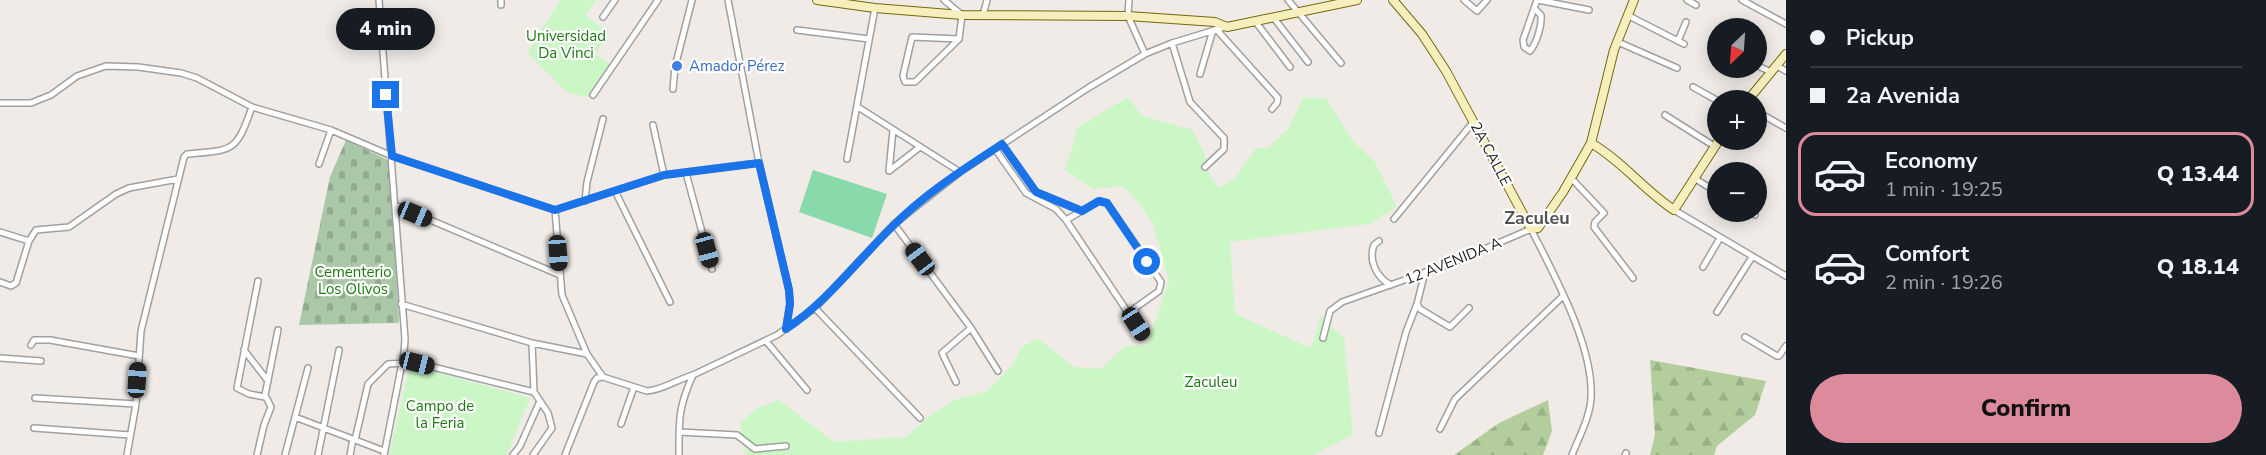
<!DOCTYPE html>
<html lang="en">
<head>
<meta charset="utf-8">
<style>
	:root { --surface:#171b24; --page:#20242c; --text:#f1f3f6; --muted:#9ea1a6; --line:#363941; --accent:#dd8a9c }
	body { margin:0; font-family:"Nunito Sans",sans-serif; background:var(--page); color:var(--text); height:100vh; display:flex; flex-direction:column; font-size:22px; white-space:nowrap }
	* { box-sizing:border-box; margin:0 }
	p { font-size:20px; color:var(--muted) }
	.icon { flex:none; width:33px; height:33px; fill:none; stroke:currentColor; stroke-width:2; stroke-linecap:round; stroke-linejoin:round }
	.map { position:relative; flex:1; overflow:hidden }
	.side { display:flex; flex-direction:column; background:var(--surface); width:480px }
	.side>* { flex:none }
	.guide { display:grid; align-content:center; height:132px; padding:0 24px; background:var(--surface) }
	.needle { width:39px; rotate:205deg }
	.tools { position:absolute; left:1707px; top:18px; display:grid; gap:12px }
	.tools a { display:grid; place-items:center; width:60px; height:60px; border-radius:50%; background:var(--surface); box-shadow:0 3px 15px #0003; font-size:30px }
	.end { position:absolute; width:27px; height:27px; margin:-14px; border:8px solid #1a73e8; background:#fff; box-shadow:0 0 0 3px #fff }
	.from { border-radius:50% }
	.bubble { position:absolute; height:42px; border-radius:21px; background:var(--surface); box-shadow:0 3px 15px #0003; font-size:20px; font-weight:800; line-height:42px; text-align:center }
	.car { position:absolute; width:18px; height:36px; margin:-18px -9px; border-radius:8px; box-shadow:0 0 4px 2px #0007; background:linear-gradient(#222 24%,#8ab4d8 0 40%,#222 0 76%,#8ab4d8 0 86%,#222 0) }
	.guide b { display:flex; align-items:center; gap:21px; height:57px; font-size:22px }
	.guide b+b { border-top:2px solid var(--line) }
	.guide i { width:15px; height:15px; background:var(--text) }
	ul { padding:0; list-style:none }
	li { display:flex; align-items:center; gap:18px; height:84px; margin:0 12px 9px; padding:0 12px; border:3px solid transparent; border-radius:18px }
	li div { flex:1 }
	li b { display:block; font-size:22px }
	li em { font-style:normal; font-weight:800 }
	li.selected { border-color:var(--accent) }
	li>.icon { width:54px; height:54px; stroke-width:1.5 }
	.primary-button { display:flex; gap:12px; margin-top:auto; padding:12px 24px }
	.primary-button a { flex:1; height:69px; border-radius:36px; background:var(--accent); color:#111; font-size:24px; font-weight:800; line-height:69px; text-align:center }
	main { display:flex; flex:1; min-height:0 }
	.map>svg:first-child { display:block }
	.forest { fill:url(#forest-firs) }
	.cemetery { fill:url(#cemetery-stones) }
	.park { fill:#cbf7c6 }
	.pitch { fill:#88daab }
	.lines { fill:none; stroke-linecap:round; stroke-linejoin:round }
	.street-casing { stroke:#a0a0a0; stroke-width:8 }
	.secondary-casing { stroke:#726a0b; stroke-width:10 }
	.street { stroke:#fff; stroke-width:5 }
	.secondary { stroke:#f6efbd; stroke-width:8 }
	.route { stroke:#1a73e8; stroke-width:8 }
	.shop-dot { fill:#3f7fe0; stroke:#fff; stroke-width:2 }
	.labels { text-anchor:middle; stroke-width:4.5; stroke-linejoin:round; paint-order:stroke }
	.park-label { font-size:15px; fill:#1c7911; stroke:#fff }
	.shop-label { font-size:15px; fill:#366cbe; stroke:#fff; text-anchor:start }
	.street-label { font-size:15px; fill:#1f1f1f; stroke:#fff }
	.quarter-label { font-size:18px; font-weight:bold; fill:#525252; stroke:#fff }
</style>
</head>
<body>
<main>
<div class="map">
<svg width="1786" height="455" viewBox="0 0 1786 455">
	<defs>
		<pattern id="forest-firs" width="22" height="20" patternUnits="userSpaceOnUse" patternTransform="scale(1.5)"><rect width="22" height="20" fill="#b4cd9d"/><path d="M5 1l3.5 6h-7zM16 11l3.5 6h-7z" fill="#9ab087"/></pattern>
		<pattern id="cemetery-stones" width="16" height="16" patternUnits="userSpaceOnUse" patternTransform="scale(1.5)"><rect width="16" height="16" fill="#aac7a8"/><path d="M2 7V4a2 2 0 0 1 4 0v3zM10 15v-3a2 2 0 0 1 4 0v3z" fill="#92aa90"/></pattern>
	</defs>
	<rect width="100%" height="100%" fill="#f0ebe6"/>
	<path class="forest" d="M1650 360 1766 381 1755 415 1717 446 1714 455H1650L1655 435Z
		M1548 400 1552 431 1543 455H1454L1499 423Z"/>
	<path class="cemetery" d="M346 140 390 161 399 321 398 323 299 325 330 177Z"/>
	<path class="park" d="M560 0H596L586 16 609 33 595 54 611 65 589 97 568 93 527 53Z
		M1128 97 1142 116 1193 130 1207 159 1210 176 1219 188 1236 177 1256 148H1268L1289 128 1303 98H1326L1352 140 1375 162 1397 207 1370 224 1230 242 1235 314 1311 348 1321 316 1344 338 1353 435 1312 455H746L740 423 757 408 779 400 834 442 906 437 926 419 954 400 987 391 1012 366 1020 349 1037 338 1074 367 1101 369 1125 346 1147 345 1169 280 1153 224 1135 198 1123 186 1093 189 1065 170 1078 127Z
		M410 365 530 398 507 455H389Z"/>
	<path class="pitch" d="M813 170 887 194 872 238 799 212Z"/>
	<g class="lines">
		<defs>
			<path id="street" d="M379 0 405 339 404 353 384 455
				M728 0 759 163 789 290 790 304 786 329
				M944 0 962 15 959 39 915 82H905L903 76 912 37 959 39
				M1129 0 1128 16 1145 54
				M1288 0 1341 63
				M1464 0 1477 11 1487 0
				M1538 0 1589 10
				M1687 0 1696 5
				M1742 0 1786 24
				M501 5V0
				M1535 9 1541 15C1542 26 1537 42 1530 51L1524 47 1523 40 1537 0
				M983 15 987 0
				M1629 16 1684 44
				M603 17 615 0
				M1273 17 1308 62
				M1255 21 1290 67
				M1216 29 1278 98 1277 103 1272 109
				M797 30 869 39
				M1678 41 1686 22
				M1618 42 1677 68
				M1172 43 1190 102 1224 138V149L1205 167
				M1756 65 1771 72
				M1777 66 1786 71
				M1200 74 1213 30
				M1693 87 1718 101
				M673 89 675 67 692 0
				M593 95 658 0
				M0 103H31L51 95 77 76 106 66 138 67 181 73 197 78 252 107 331 130 392 156 555 210 664 175 759 163
				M858 107 960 172
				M1756 111 1786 128
				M1665 115 1714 146
				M653 125 664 175
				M893 130 889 171 920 147
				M1002 144 1036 192 1082 211
				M995 149 1026 193 1056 209 1066 220 1143 335
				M847 159 875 8
				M319 164 331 130
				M686 173 712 269
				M1571 178 1604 213 1595 222 1594 227 1633 278
				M1694 178 1718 193
				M615 191 670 302
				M585 201 587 182 603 119
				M395 205 560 275
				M555 210 562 295 587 354 603 377 647 391C663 390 678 379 693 375L777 335 815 308 894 224 960 172 1088 88 1145 54 1172 43 1225 27
				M1674 210 1786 276
				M1749 212 1755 215
				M1394 219 1474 121
				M1066 220 1099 201 1107 203 1161 282 1159 291 1128 313
				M894 224 971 328 998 371
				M0 232 29 241
				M1379 241 1374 245C1368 261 1377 278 1391 285
				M1703 267 1720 238
				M258 281 237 388 249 394 265 397
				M0 282 11 286 16 283 29 241 36 230 69 227 116 194 129 188 178 179
				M401 304 532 343 587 354
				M1417 304 1420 309 1450 327 1469 308
				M815 308 920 418
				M1717 312 1752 257
				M1745 337 1777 356H1779L1786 346
				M1323 338 1330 311 1342 302 1447 265 1531 229C1554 275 1594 346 1591 398 1590 417 1579 437 1572 455
				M766 341 807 390
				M532 343 534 392 548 413 552 428 533 455
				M31 345 34 340H50L139 356
				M244 350 268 381
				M404 353 417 363 534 392
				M0 358 41 361
				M956 382 942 353 971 328
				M35 398 136 404
				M295 417 384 451
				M621 424 634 387
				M34 428 130 435
				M1440 429 1455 399 1563 296
				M679 432 737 435 755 449 786 446
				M1379 433 1406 332 1417 304 1425 272
				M355 440 368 384 388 364 403 363
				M127 455 136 404 141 331 184 157 187 154C233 150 236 153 252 107
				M257 455 264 425 271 407 265 395 278 330
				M285 455 308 368
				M318 455 339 350
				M350 455 353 439
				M513 455 520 446 540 401
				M565 455 594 382 597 378 603 377
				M679 455C679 420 678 408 693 375
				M1625 455 1626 453"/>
			<path id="secondary" d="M817 0 875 8 962 15 1128 16 1215 22 1227 27 1357 0
				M1393 0 1422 34 1446 71 1531 229 1538 228 1563 192 1591 143 1614 50 1634 0
				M1748 100 1786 54
				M1591 143C1622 161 1644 190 1674 210L1719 140"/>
		</defs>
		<use href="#street" class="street-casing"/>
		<use href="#secondary" class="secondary-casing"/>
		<use href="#street" class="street"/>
		<use href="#secondary" class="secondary"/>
	</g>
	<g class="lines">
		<path class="route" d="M386 95 392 156 555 210 664 175 759 163 789 290 790 304 786 329C827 302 857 261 892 227 924 194 964 169 1002 144L1036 192 1082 211 1099 201 1107 203 1147 262"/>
	</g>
	<circle class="shop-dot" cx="677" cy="66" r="6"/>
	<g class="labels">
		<g class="park-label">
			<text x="566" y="41">Universidad<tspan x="566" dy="17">Da Vinci</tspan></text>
			<text x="353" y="277">Cementerio<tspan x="353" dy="17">Los Olivos</tspan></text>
			<text x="1211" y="387">Zaculeu</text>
			<text x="440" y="411">Campo de<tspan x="440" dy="17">la Feria</tspan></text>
		</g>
		<g class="shop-label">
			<text x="689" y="71">Amador Pérez</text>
		</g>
		<g class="street-label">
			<text transform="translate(1491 154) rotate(62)" y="5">2A CALLE</text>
			<text transform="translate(1453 261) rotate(-22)" y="5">12 AVENIDA A</text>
		</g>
		<g class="quarter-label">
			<text x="1537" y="224">Zaculeu</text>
		</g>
	</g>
</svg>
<div class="tools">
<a><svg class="needle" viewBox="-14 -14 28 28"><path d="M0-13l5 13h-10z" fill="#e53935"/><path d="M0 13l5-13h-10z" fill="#9ea1a6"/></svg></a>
<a>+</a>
<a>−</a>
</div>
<i class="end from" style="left:1147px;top:262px"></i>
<i class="end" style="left:386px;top:95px"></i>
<div class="bubble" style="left:336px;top:8px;width:99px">4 min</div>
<i class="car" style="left:415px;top:214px;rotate:113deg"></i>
<i class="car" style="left:707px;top:250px;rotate:165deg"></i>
<i class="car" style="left:558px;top:253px;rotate:176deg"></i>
<i class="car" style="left:920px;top:259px;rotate:323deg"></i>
<i class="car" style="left:1136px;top:324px;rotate:147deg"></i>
<i class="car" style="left:417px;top:363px;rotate:104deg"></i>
<i class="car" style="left:137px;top:380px;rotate:4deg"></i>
</div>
<section class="side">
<div class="guide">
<b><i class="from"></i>Pickup</b>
<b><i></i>2a Avenida</b>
</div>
<ul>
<li class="selected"><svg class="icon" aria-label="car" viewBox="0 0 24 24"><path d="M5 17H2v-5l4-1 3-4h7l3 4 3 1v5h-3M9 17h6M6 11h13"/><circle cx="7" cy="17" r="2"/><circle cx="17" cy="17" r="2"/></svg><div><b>Economy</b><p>1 min · 19:25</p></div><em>Q 13.44</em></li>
<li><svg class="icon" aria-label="car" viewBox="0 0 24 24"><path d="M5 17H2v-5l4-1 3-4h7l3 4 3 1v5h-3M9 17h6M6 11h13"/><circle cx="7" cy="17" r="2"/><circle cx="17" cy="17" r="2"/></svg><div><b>Comfort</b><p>2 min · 19:26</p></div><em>Q 18.14</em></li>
</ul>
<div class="primary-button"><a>Confirm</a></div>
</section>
</main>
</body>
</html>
